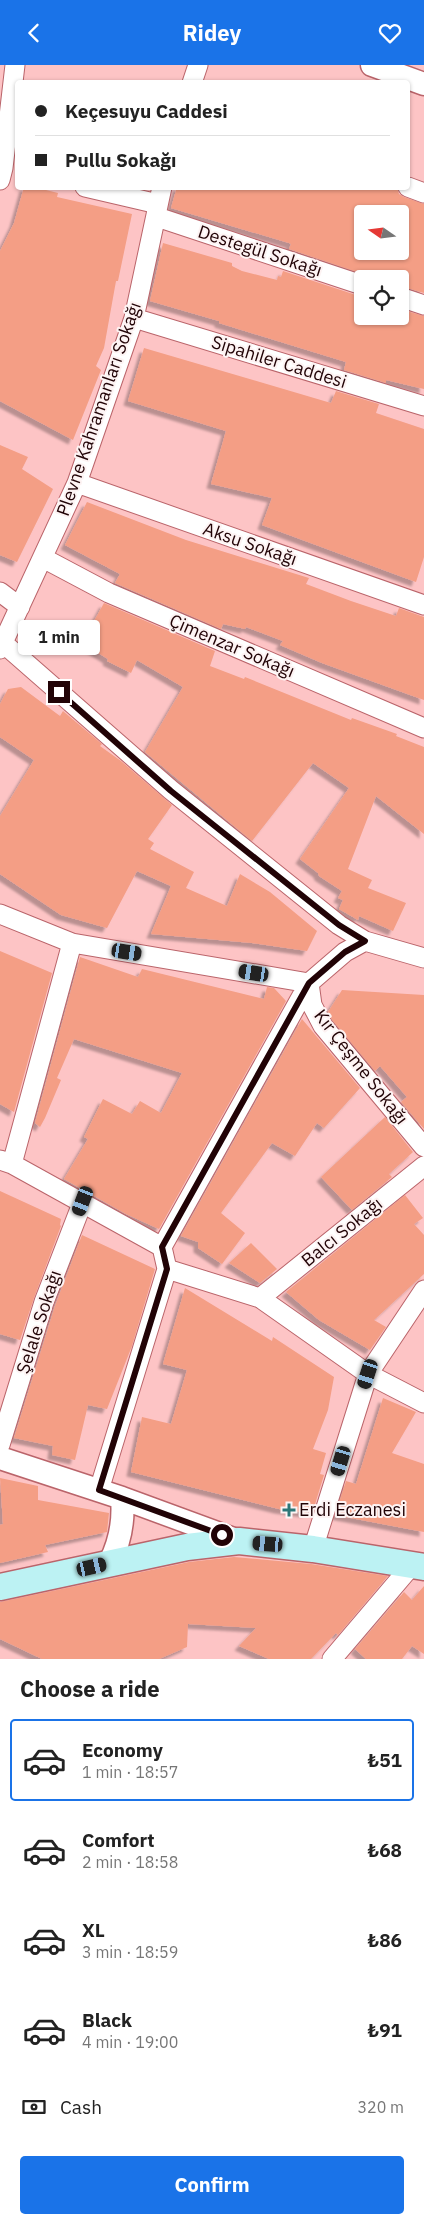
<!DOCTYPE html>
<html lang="en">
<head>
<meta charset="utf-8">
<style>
	:root { --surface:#fff; --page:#f6f6f6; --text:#222; --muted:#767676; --line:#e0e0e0; --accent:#1a73e8 }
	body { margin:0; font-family:"IBM Plex Sans",sans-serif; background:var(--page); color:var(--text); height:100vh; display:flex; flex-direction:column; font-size:19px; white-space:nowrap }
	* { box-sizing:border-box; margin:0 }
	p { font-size:16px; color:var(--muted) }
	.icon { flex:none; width:28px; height:28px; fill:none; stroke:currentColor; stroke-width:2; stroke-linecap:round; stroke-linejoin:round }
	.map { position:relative; height:1594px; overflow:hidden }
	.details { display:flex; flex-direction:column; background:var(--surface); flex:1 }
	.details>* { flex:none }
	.top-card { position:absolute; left:15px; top:15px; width:395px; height:110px; border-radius:5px; box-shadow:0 1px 4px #0004; display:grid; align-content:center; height:110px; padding:0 20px; background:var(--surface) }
	.needle { width:32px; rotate:284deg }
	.tools { position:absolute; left:354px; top:140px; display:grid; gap:10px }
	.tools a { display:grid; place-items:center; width:55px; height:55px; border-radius:5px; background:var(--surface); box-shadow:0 1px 4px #0004; font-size:25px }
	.end { position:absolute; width:22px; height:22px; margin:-11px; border:6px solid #210306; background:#fff; box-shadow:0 0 0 2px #fff }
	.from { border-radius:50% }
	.bubble { position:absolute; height:35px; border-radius:5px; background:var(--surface); box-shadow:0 1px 4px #0004; font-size:16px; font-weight:700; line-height:35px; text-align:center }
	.car { position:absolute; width:15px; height:30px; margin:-15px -8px; border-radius:6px; box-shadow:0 0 4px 1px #0007; background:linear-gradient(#222 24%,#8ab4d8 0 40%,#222 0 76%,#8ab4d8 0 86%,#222 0) }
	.top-card b { display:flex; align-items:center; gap:18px; height:48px; font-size:19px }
	.top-card b+b { border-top:1px solid var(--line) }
	.top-card i { width:12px; height:12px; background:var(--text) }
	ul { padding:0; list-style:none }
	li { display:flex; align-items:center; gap:15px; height:82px; margin:0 10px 8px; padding:0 10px; border:2px solid transparent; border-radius:5px }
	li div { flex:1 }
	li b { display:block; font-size:19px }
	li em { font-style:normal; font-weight:700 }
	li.on { border-color:var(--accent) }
	li>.icon { width:45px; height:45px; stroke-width:1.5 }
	h2 { padding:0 20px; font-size:22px; line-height:60px }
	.pay { display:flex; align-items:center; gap:12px; height:55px; padding:0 20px; font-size:19px }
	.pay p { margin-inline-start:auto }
	.primary-button { display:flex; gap:10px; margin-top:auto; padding:10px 20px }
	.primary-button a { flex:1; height:58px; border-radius:5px; background:var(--accent); color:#fff; font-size:20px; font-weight:700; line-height:58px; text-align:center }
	header { display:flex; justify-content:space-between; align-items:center; height:65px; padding:0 20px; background:var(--accent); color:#fff; font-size:22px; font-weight:700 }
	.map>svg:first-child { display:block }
	.building { fill:#f49e85; fill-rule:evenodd; filter:url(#shadow) }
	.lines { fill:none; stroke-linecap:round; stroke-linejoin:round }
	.minor-casing { stroke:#ba646a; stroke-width:21 }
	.tertiary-casing { stroke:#ba646a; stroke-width:25 }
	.secondary-casing { stroke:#ba646a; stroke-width:29 }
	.minor { stroke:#fff; stroke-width:19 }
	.tertiary { stroke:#fff; stroke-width:22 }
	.secondary { stroke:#bcf2f3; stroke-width:26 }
	.route { stroke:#210306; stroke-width:6 }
	.poi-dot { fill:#2d7778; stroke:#fdf3f3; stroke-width:2 }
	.labels { text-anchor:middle; stroke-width:4; stroke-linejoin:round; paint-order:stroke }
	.street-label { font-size:18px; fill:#210306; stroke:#fdf3f3 }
	.poi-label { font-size:18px; fill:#210306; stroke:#fdf3f3; text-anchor:start }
</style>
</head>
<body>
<header><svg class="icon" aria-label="back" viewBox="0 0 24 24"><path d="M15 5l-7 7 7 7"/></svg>Ridey<svg class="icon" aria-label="heart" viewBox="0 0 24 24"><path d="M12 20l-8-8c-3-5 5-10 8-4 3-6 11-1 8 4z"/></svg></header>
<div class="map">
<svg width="424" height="1594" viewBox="0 0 424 1594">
	<defs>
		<filter id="shadow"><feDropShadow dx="-4.5" dy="4.5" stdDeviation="1" flood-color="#0004"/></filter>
	</defs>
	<rect width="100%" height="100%" fill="#fdc4c5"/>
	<path class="building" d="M24 122H34L58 128 57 132 132 149 118 216H116L104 283 96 301 101 305 73 375 0 336V186L14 158Z
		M177 122H397L399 129 404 132 424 139V228L400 221V214H388L364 206 363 209 289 184 291 179 289 178 171 143ZM362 149H400V186H362Z
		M163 178 232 198V201L242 206 277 215 278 211 281 212 283 206 359 231 354 251H400V244L424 251V324L386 315V318L344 305 346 297 219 258V256L150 236Z
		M144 283 331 338 336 326 379 339 376 348 424 364V492L416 517 262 460 272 433 211 419 226 366 128 336Z
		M0 380 28 392 22 404 53 424 17 497 0 490Z
		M87 437 186 475 309 513 306 519 351 536 396 551 399 543 424 552V635L322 598 280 580 283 576 246 562 245 564 223 559 221 564 115 518 120 509 65 480Z
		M104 538 215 586 210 601 244 614 245 612 351 655 352 653 397 669 396 671 424 682V769L376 731 348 804 372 815 368 823 406 838 393 866 359 851 358 855 339 844 343 835 338 833 342 826 319 811 318 808 300 794 349 723 313 698 252 776 145 687 183 622 137 595 131 608 107 596 108 594 85 580 92 569 88 567Z
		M21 622 60 651 63 646 102 679 100 681 121 696 172 740 148 774 154 778 150 784 194 807 186 823 227 841 240 809 270 827 317 866 307 886 252 878 151 869 171 821 137 806 107 863 61 850 0 809V751L34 695 0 672V639L8 624Z
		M0 886 52 908 14 1047 0 1039Z
		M80 892 138 912 142 904 264 934 267 922 274 923 286 936 159 1164 126 1149 64 1114 88 1074 84 1072 103 1034 132 1049 140 1036 161 1048 182 1008 74 974 57 1013 61 1015 45 1053 40 1062 35 1058Z
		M342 925 424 930V1064L401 1037 407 1032 380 1001 375 1006 332 955 328 947Z
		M302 954 360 1023 324 1063 317 1058 295 1091 272 1078 221 1148 245 1168 222 1199 198 1183V1177L181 1171Z
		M385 1052 413 1087 389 1109 392 1112 352 1145 321 1112Z
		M0 1126 61 1154 60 1160 61 1161 34 1233 20 1275 0 1269Z
		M405 1130 423 1153 414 1159 424 1170V1209L374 1255 386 1262 370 1285 319 1255 286 1227Z
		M82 1170 155 1204 132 1281 107 1344 88 1340 75 1395 52 1390 53 1381 14 1373 55 1241Z
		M251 1178 277 1204 260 1218 229 1198Z
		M185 1223 272 1276 273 1272 334 1312 328 1345 313 1384 326 1388 320 1409 324 1410 313 1446 308 1444 307 1448 279 1444 131 1407 142 1352 171 1359 187 1305 163 1299Z
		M383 1333 416 1347 392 1388 424 1399V1467L335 1450 346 1416 356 1419Z
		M0 1413 38 1421V1435L109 1448 107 1467 45 1480 48 1487 0 1498V1460L3 1459Z
		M234 1492 311 1499 388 1511 338 1570 336 1568 311 1594H269L239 1581 256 1563 188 1559 187 1582 159 1594H42L0 1574V1537L189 1497Z
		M424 1521V1589L412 1581 402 1594H366L355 1584 404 1527 412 1535Z"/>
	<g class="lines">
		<defs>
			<path id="minor" d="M192 18 198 0
				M0 115 3 103 15 0
				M85 122 158 139
				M408 122 424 128
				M157 152 362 220
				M400 232 424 240
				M134 253 424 341
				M77 418 424 540
				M43 493 109 528 424 663
				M0 527 20 542
				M3 578 171 725 339 860 365 876
				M0 584 77 418 134 253 162 122
				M0 849 72 878 309 918 345 887 365 876 424 893
				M309 918 312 940 323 961 424 1082
				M0 1095 12 1099 162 1182 167 1204 260 1233 368 1309 424 1338
				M12 1099 72 878
				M162 1182 309 918
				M260 1233 424 1101
				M0 1380 44 1237 83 1136
				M99 1425 167 1204
				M313 1484 368 1309 424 1225
				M332 1594 412 1500"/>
			<path id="tertiary" d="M372 0 424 19
				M0 1393 122 1433 239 1476
				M110 1497C120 1477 124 1455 122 1433"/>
			<path id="secondary" d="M0 1522 187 1482 239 1476 313 1484 424 1502"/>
		</defs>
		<use href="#minor" class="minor-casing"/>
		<use href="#tertiary" class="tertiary-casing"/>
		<use href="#secondary" class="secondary-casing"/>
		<use href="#minor" class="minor"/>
		<use href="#tertiary" class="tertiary"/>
		<use href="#secondary" class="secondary"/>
	</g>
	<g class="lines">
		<path class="route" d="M59 627 171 726 339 860 365 876 345 887 309 918 162 1182 167 1204 99 1425 222 1470"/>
	</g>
	<path class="poi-dot" d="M286.5 1437.5h5v5h5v5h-5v5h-5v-5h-5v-5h5z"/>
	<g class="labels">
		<g class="street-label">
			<text transform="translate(260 186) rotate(18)" y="6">Destegül Sokağı</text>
			<text transform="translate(279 297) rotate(17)" y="6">Sipahiler Caddesi</text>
			<text transform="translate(99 344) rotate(-71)" y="6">Plevne Kahramanları Sokağı</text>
			<text transform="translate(250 479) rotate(19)" y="6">Aksu Sokağı</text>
			<text transform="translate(232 581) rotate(23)" y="6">Çimenzar Sokağı</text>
			<text transform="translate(361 1002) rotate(52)" y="6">Kır Çeşme Sokağı</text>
			<text transform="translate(342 1167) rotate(-39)" y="6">Balcı Sokağı</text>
			<text transform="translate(39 1257) rotate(-72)" y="6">Şelale Sokağı</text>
		</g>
		<g class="poi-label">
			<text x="299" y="1451">Erdi Eczanesi</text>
		</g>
	</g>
</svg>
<div class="tools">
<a><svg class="needle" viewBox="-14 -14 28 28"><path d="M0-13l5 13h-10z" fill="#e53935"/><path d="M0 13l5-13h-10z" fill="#767676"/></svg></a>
<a><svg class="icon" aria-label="locate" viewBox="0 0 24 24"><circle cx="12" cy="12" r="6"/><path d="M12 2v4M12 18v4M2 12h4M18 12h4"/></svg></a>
</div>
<i class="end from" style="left:222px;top:1470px"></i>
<i class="end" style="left:59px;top:627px"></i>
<div class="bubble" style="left:18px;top:555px;width:82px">1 min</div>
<i class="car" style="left:127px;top:887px;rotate:99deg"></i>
<i class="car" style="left:254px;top:908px;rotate:279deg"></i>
<i class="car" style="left:83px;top:1136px;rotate:201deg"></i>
<i class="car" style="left:368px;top:1309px;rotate:198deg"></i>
<i class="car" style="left:341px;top:1396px;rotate:197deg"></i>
<i class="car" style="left:268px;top:1479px;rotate:274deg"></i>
<i class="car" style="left:92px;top:1502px;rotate:77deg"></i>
<div class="top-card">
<b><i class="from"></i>Keçesuyu Caddesi</b>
<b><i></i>Pullu Sokağı</b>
</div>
</div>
<section class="details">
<h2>Choose a ride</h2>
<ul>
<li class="on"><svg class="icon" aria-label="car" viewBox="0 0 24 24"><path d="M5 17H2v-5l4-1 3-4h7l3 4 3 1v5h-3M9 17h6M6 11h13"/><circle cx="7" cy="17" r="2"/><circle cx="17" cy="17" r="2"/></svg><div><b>Economy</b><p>1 min · 18:57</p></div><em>₺51</em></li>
<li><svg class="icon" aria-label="car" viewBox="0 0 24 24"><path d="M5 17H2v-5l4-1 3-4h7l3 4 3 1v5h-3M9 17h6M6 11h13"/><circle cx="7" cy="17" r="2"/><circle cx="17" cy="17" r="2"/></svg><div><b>Comfort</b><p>2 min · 18:58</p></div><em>₺68</em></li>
<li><svg class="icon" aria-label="car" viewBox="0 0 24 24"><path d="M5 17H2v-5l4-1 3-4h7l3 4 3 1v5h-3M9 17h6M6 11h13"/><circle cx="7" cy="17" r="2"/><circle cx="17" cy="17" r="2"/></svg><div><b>XL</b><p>3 min · 18:59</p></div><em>₺86</em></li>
<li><svg class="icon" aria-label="car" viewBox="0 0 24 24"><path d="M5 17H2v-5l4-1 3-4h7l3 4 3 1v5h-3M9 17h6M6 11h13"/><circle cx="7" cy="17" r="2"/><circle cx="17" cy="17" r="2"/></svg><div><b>Black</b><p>4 min · 19:00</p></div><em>₺91</em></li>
</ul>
<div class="pay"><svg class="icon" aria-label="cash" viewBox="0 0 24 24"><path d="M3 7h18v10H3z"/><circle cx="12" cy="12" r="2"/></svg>Cash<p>320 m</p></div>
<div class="primary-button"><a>Confirm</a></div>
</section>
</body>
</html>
